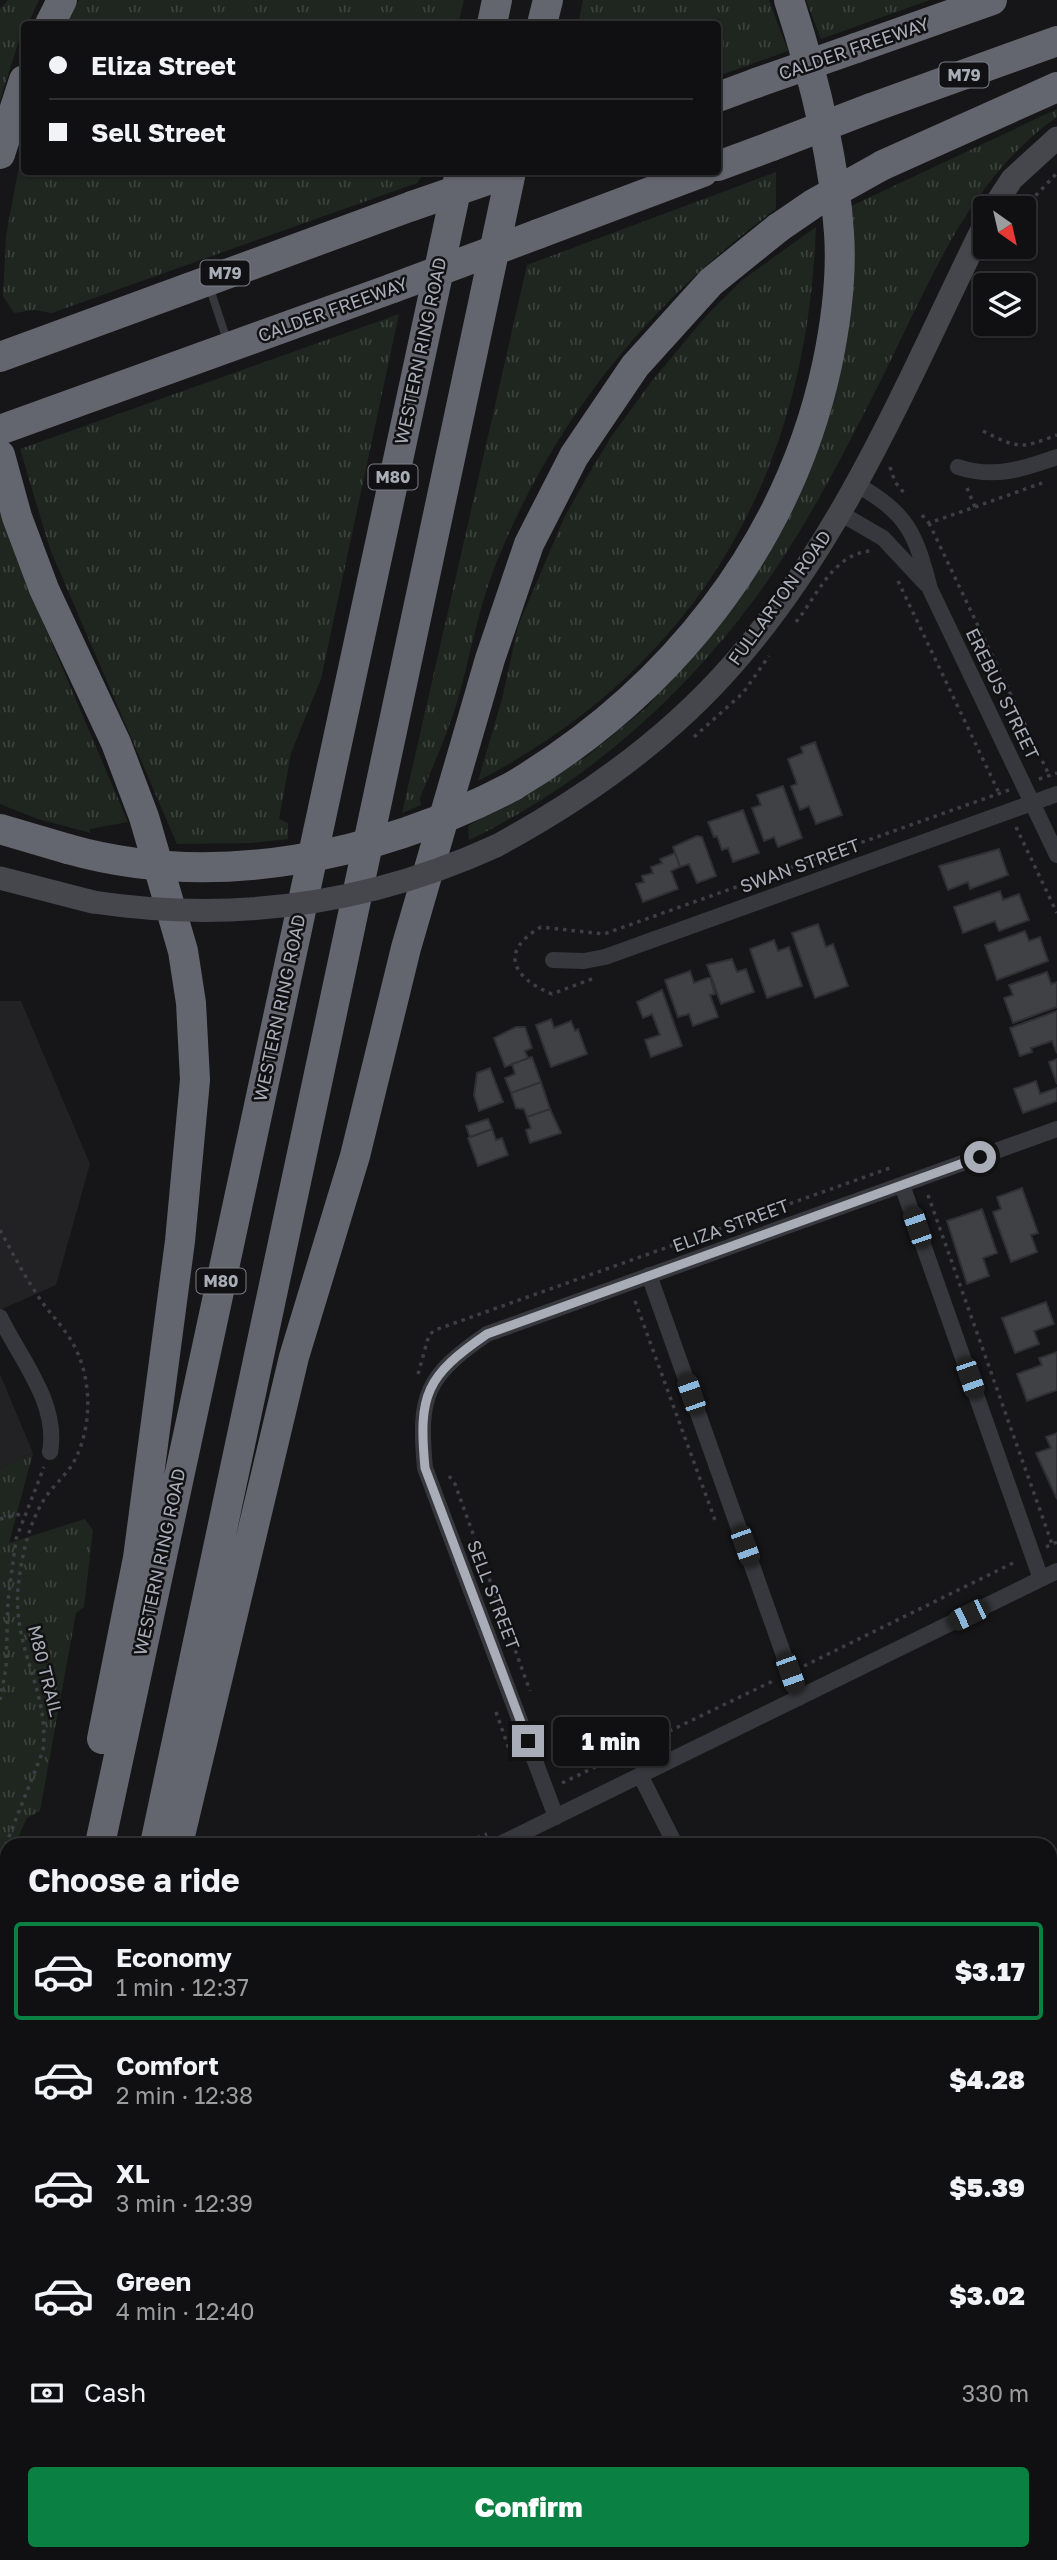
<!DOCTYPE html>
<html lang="en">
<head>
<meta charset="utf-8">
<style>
	:root { --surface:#101012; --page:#1e1e20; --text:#f1f3f6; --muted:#9c9d9f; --line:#303032; --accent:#0b8043 }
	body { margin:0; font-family:"Golos Text",sans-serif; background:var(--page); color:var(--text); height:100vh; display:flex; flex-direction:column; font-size:26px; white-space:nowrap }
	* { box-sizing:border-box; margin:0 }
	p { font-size:23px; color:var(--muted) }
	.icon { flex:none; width:38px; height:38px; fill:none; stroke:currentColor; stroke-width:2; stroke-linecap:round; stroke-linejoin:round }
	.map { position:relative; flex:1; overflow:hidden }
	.panel { position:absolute; left:0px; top:1838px; width:1057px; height:723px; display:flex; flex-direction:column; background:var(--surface); border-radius:21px 21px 0 0; box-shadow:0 2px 5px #0004,0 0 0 2px var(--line) }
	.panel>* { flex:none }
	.guide { position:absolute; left:21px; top:21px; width:700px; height:154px; border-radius:7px; box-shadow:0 2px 5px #0004,0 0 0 2px var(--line); display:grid; align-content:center; height:154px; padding:0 28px; background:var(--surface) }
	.needle { width:46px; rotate:146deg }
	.buttons { position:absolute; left:973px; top:196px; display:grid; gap:14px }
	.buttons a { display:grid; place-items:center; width:63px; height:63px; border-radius:7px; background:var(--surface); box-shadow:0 2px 5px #0004,0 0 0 2px var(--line); font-size:35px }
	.end { position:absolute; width:32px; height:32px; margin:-16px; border:9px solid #a8adb8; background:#111; box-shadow:0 0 0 4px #111 }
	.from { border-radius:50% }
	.bubble { position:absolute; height:49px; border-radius:7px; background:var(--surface); box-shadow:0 2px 5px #0004,0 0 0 2px var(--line); font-size:23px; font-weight:800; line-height:49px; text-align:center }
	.car { position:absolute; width:21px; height:42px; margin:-21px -10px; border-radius:9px; box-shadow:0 0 5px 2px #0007; background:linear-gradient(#222 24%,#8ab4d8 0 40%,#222 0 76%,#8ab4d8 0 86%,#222 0) }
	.guide b { display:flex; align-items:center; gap:24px; height:66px; font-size:26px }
	.guide b+b { border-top:2px solid var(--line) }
	.guide i { width:18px; height:18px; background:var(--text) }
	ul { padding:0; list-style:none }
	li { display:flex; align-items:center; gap:21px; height:98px; margin:0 14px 10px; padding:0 14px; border:4px solid transparent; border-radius:7px }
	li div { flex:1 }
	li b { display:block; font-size:26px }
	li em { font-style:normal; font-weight:800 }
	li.selected { border-color:var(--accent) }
	li>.icon { width:63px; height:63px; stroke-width:1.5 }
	h2 { padding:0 28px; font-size:32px; line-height:84px }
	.pay { display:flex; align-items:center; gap:18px; height:77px; padding:0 28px; font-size:26px }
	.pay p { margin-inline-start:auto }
	.primary-button { display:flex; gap:14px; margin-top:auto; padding:14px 28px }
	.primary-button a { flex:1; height:80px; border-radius:7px; background:var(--accent); color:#fff; font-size:28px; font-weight:800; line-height:80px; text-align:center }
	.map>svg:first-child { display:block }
	.built { fill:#222225 }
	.grass { fill:url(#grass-tufts) }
	.forest { fill:url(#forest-firs) }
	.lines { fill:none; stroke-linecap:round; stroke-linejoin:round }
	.stream { stroke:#2c353c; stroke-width:6 }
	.building { fill:#404145; stroke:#303034; stroke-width:2 }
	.path { stroke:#3d3f44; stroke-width:3.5; stroke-dasharray:3.5 5; stroke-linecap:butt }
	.lane { stroke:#37383d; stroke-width:8 }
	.street { stroke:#37383d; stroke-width:16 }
	.secondary { stroke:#45474d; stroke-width:23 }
	.highway { stroke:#63666e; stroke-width:30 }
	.secondary-bridge { stroke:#45474d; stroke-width:23 }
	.highway-bridge { stroke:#63666e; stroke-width:30 }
	.route { stroke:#a8adb8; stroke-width:9 }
	.labels { text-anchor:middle; stroke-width:5; stroke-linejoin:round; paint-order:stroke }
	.shield { fill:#111113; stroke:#7b7e86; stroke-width:2 }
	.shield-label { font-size:16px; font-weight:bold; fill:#a8adb8 }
	.street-label { font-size:18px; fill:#a8adb8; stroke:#111113 }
</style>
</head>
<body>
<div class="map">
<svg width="1057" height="2560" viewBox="0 0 1057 2560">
	<defs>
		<pattern id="grass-tufts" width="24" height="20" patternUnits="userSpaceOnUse" patternTransform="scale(1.75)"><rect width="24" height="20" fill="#1e261f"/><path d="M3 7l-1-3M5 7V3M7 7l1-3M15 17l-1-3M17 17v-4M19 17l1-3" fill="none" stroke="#3c433d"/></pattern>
		<pattern id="forest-firs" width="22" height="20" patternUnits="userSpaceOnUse" patternTransform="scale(1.75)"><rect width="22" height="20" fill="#1e261f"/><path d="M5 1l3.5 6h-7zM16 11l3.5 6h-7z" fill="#3c433d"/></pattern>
	</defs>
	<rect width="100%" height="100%" fill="#161618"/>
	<path class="built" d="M0 1001H21L90 1164 56 1285 0 1310Z
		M0 1374 33 1453 0 1469Z
		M291 2553H603L621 2560H289Z"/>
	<path class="grass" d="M8 0H39L28 24H24L0 101V9Z
		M79 0H464L458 24H66Z
		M583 0H769L788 51 718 76V24H578Z
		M806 0H930L821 39Z
		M1057 109V117C967 180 928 287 880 382 841 459 800 540 747 609 674 705 578 788 469 840L468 826 586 757 646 708 725 617 769 554 804 473 849 207Z
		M24 139V172H425L417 183 52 313 34 310 14 313 3 296 6 236Z
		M776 172V209C651 301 556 416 497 561 479 605 471 653 458 699 448 733 433 765 420 798L421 805 402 813 527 265Z
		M816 227C807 473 700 665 478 781L502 699 518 626 564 518 584 482 611 437 651 382 707 315 742 280Z
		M399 314 321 679 291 753 279 819 288 823V839L251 843 177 844 50 549 20 449Z
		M0 511 33 599 128 822 89 829 91 833 38 819 0 804Z
		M33 1453 9 1543 85 1519 93 1530 84 1607 76 1613 40 1811 27 1818 15 1844H7V1862L0 1877V1469Z
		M39 2553H291L289 2560H38Z
		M603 2553H732L730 2560H621Z"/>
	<path class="forest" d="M1057 2384V2560H730L732 2553H1050V2385Z"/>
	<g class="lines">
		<path class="stream" d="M0 2384 7 2391
			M1050 2414 1057 2416
			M95 2553 97 2560"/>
	</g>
	<path class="building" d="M815 742 842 815 816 824 809 806 800 810 791 786 797 784 788 759 803 753 801 747Z
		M783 786 802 838 778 847 774 837 764 841 752 808 761 805 757 795Z
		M743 810 759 853 733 862 728 848 722 850 717 836 714 837 708 822Z
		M697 836 702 837 716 876 697 883 689 864 680 867 673 847Z
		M999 849 1008 875 970 889 968 882 948 890 939 866Z
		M675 853 680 867 671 871 678 889 643 902 636 884 644 882 642 876 653 873 651 867 662 863 660 859Z
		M1000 891 1003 900 1019 894 1029 920 999 931 995 921 963 933 954 907Z
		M818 924 826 947 833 944 848 986 815 998 792 933Z
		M1025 931 1029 941 1040 937 1048 961 997 980 985 945Z
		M774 940 778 951 789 947 802 986 767 998 750 949Z
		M732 959 737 972 746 969 754 992 721 1004 707 965Z
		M690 971 694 983 710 977 715 994 710 995 718 1017 693 1026 689 1014 678 1017 665 980Z
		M1047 972 1051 984 1057 982V1007L1013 1023 1004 998 1013 995 1009 985Z
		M662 990 682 1046 651 1057 645 1040 660 1035 652 1014 643 1018 637 1002Z
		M1057 1011V1053L1052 1041 1031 1048 1032 1052 1020 1056 1010 1028Z
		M551 1019 554 1028 571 1021 575 1031 578 1029 587 1054 551 1067 536 1025Z
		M516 1027H525L532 1048 525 1051 528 1058 505 1067 494 1038Z
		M532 1057 541 1082 511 1093 505 1078 515 1074 512 1064Z
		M1057 1059V1084L1049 1062Z
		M490 1068 503 1102 479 1111 474 1095 477 1073Z
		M1036 1081 1040 1094 1057 1088V1101L1023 1113 1014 1089Z
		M541 1082 550 1109 527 1117 524 1109 516 1108 511 1093Z
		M550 1109 561 1133 530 1143 526 1130 531 1128 527 1117Z
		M488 1119 492 1129 470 1137 466 1126Z
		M492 1129 496 1140 502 1138 508 1155 478 1166 468 1138Z
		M1022 1188 1038 1233 1031 1235 1037 1252 1011 1262 993 1212 1001 1209 997 1197Z
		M982 1209 997 1253 983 1258 989 1276 967 1284 947 1221Z
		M1046 1302 1054 1324 1034 1331 1039 1344 1015 1353 1002 1318Z
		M1057 1352V1390L1027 1401 1017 1374 1042 1365 1039 1358Z
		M1057 1433V1499L1036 1453 1051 1448 1046 1437Z
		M403 2553H537L534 2560H400Z
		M555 2553H603L621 2560H553Z"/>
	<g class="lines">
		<path class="path" d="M1024 208 1057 173
			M983 431C1019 449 1020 449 1057 435
			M890 467 895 482 904 493
			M975 507 1042 483
			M922 515 929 523 975 507 967 488
			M929 523 1050 777
			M898 581 1000 795
			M796 622C817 596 833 554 870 551
			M694 737 743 693 769 656
			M1039 779 1057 773
			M1016 827 1057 913
			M592 979 552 994C513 978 498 952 541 927L604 934 1009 790
			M928 1195 1052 1544
			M0 1230C13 1254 25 1277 40 1299 50 1314 63 1326 72 1342 93 1377 93 1430 72 1465 64 1477 53 1486 45 1498 28 1524 21 1559 18 1589 13 1650 50 1692 43 1751L0 1859
			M635 1301 715 1520
			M418 1374 429 1335 435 1330 890 1168
			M449 1476 455 1484 530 1691
			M0 1519 25 1513
			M1046 1547 1057 1542
			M804 1666 1017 1561
			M0 1700 6 1668 8 1601 16 1539 44 1467
			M496 1712 509 1749 513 1752
			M562 1783 775 1680
			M461 1844 487 1834
			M1050 1936 1057 1933
			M1050 2235 1057 2232
			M1050 2391H1057"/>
		<path class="lane" d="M209 286 228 343"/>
		<path class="street" d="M958 467C994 479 1023 469 1057 457
			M856 484C908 514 915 532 930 589L1057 855
			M840 513 883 538 926 584
			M553 960 584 961 605 957 1057 794
			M902 1185 1041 1579
			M649 1275 799 1698
			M0 1317C20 1359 59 1403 50 1452
			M640 1775 675 1844
			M556 1817 425 1468C418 1395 426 1376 487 1334L1057 1129
			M500 1844 1057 1571
			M1050 1914 1057 1910
			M1050 2258 1057 2254"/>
		<path class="secondary" d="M993 208 1012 179 1057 138
			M496 846C585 798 668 739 734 663 846 535 911 373 985 223
			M0 878 93 902"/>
		<path class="highway" d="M50 24 62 0
			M492 24 497 0
			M542 24 548 0
			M856 48 992 0
			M718 97 756 83
			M871 108 1057 41
			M0 154 24 80
			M883 165 1057 87
			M718 166 772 146
			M538 234 703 172
			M0 357 412 206
			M0 430 393 288
			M0 455 17 517 44 589 116 743 144 817 183 951 191 1003 195 1080 180 1241 138 1558 102 1739
			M513 786C670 692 788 546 827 365 836 322 842 276 839 233 834 155 813 74 789 0
			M0 829 68 849
			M100 1844 460 172
			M155 1844 511 172
			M178 1844 294 1357 355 1156 406 948 490 659 529 544 574 456 635 366 711 282 778 228
			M0 2312 7 2279"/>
		<path class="secondary-bridge" d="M93 902C233 923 367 905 496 846"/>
		<path class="highway-bridge" d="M756 83 856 48
			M772 146 871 108
			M412 206 511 172
			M778 228 813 204 883 165
			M393 288 538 234
			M68 849C217 891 379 856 513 786
			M0 2553 7 2522"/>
	</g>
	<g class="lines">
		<path class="route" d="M528 1741 425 1468C418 1394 426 1376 487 1334L980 1157"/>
	</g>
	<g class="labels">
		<g class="shield">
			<rect x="939.5" y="62.5" width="49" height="25" rx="5"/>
			<rect x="200.5" y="260.5" width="49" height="25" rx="5"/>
			<rect x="368.5" y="464.5" width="49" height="25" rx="5"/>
			<rect x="196.5" y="1268.5" width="49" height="25" rx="5"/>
		</g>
		<g class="shield-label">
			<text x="964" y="81">M79</text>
			<text x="225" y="279">M79</text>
			<text x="393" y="483">M80</text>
			<text x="221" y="1287">M80</text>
		</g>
		<g class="street-label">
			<text transform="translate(854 49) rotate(-19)" y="6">CALDER FREEWAY</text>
			<text transform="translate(333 310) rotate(-20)" y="6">CALDER FREEWAY</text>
			<text transform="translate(421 351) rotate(-78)" y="6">WESTERN RING ROAD</text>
			<text transform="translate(780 598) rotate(-54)" y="6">FULLARTON ROAD</text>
			<text transform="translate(1002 694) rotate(64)" y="6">EREBUS STREET</text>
			<text transform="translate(800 866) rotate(-20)" y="6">SWAN STREET</text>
			<text transform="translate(280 1008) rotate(-78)" y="6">WESTERN RING ROAD</text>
			<text transform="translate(731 1226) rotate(-20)" y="6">ELIZA STREET</text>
			<text transform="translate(160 1562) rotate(-78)" y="6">WESTERN RING ROAD</text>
			<text transform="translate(493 1595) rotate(69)" y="6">SELL STREET</text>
			<text transform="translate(45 1671) rotate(76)" y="6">M80 TRAIL</text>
		</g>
	</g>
</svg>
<div class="buttons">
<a><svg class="needle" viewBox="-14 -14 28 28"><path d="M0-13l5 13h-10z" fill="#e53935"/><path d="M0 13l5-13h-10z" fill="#9c9d9f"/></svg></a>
<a><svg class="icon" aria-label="layers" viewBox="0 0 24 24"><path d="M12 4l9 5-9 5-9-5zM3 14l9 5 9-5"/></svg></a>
</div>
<i class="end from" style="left:980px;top:1157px"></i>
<i class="end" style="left:528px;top:1741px"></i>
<div class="bubble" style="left:553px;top:1717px;width:116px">1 min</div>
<i class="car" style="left:917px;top:1227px;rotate:341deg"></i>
<i class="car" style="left:970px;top:1378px;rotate:161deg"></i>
<i class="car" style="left:691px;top:1394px;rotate:341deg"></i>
<i class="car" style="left:745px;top:1546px;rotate:160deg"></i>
<i class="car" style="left:968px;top:1615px;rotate:244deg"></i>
<i class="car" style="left:790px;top:1673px;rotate:160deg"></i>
<div class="guide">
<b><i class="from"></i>Eliza Street</b>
<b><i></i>Sell Street</b>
</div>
<section class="panel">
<h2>Choose a ride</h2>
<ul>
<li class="selected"><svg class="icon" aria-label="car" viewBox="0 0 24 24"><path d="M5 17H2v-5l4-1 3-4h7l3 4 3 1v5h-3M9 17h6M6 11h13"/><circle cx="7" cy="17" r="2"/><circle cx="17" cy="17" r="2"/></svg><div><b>Economy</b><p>1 min · 12:37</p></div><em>$3.17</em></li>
<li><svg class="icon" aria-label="car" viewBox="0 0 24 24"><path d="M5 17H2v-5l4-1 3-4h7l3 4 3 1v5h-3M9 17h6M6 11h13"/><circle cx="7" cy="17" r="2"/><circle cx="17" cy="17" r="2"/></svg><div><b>Comfort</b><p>2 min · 12:38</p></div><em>$4.28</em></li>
<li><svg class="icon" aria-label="car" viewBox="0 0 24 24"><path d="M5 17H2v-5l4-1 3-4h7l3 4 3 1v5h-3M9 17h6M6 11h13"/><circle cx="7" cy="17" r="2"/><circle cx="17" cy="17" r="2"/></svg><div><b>XL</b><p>3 min · 12:39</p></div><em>$5.39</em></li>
<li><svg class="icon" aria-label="car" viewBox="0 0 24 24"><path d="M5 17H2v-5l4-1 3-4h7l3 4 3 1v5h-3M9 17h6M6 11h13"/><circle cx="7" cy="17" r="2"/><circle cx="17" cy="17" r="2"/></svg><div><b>Green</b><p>4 min · 12:40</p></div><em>$3.02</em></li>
</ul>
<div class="pay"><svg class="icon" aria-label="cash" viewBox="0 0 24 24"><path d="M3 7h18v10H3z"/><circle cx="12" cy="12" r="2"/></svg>Cash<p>330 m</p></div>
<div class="primary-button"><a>Confirm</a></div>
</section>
</div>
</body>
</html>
